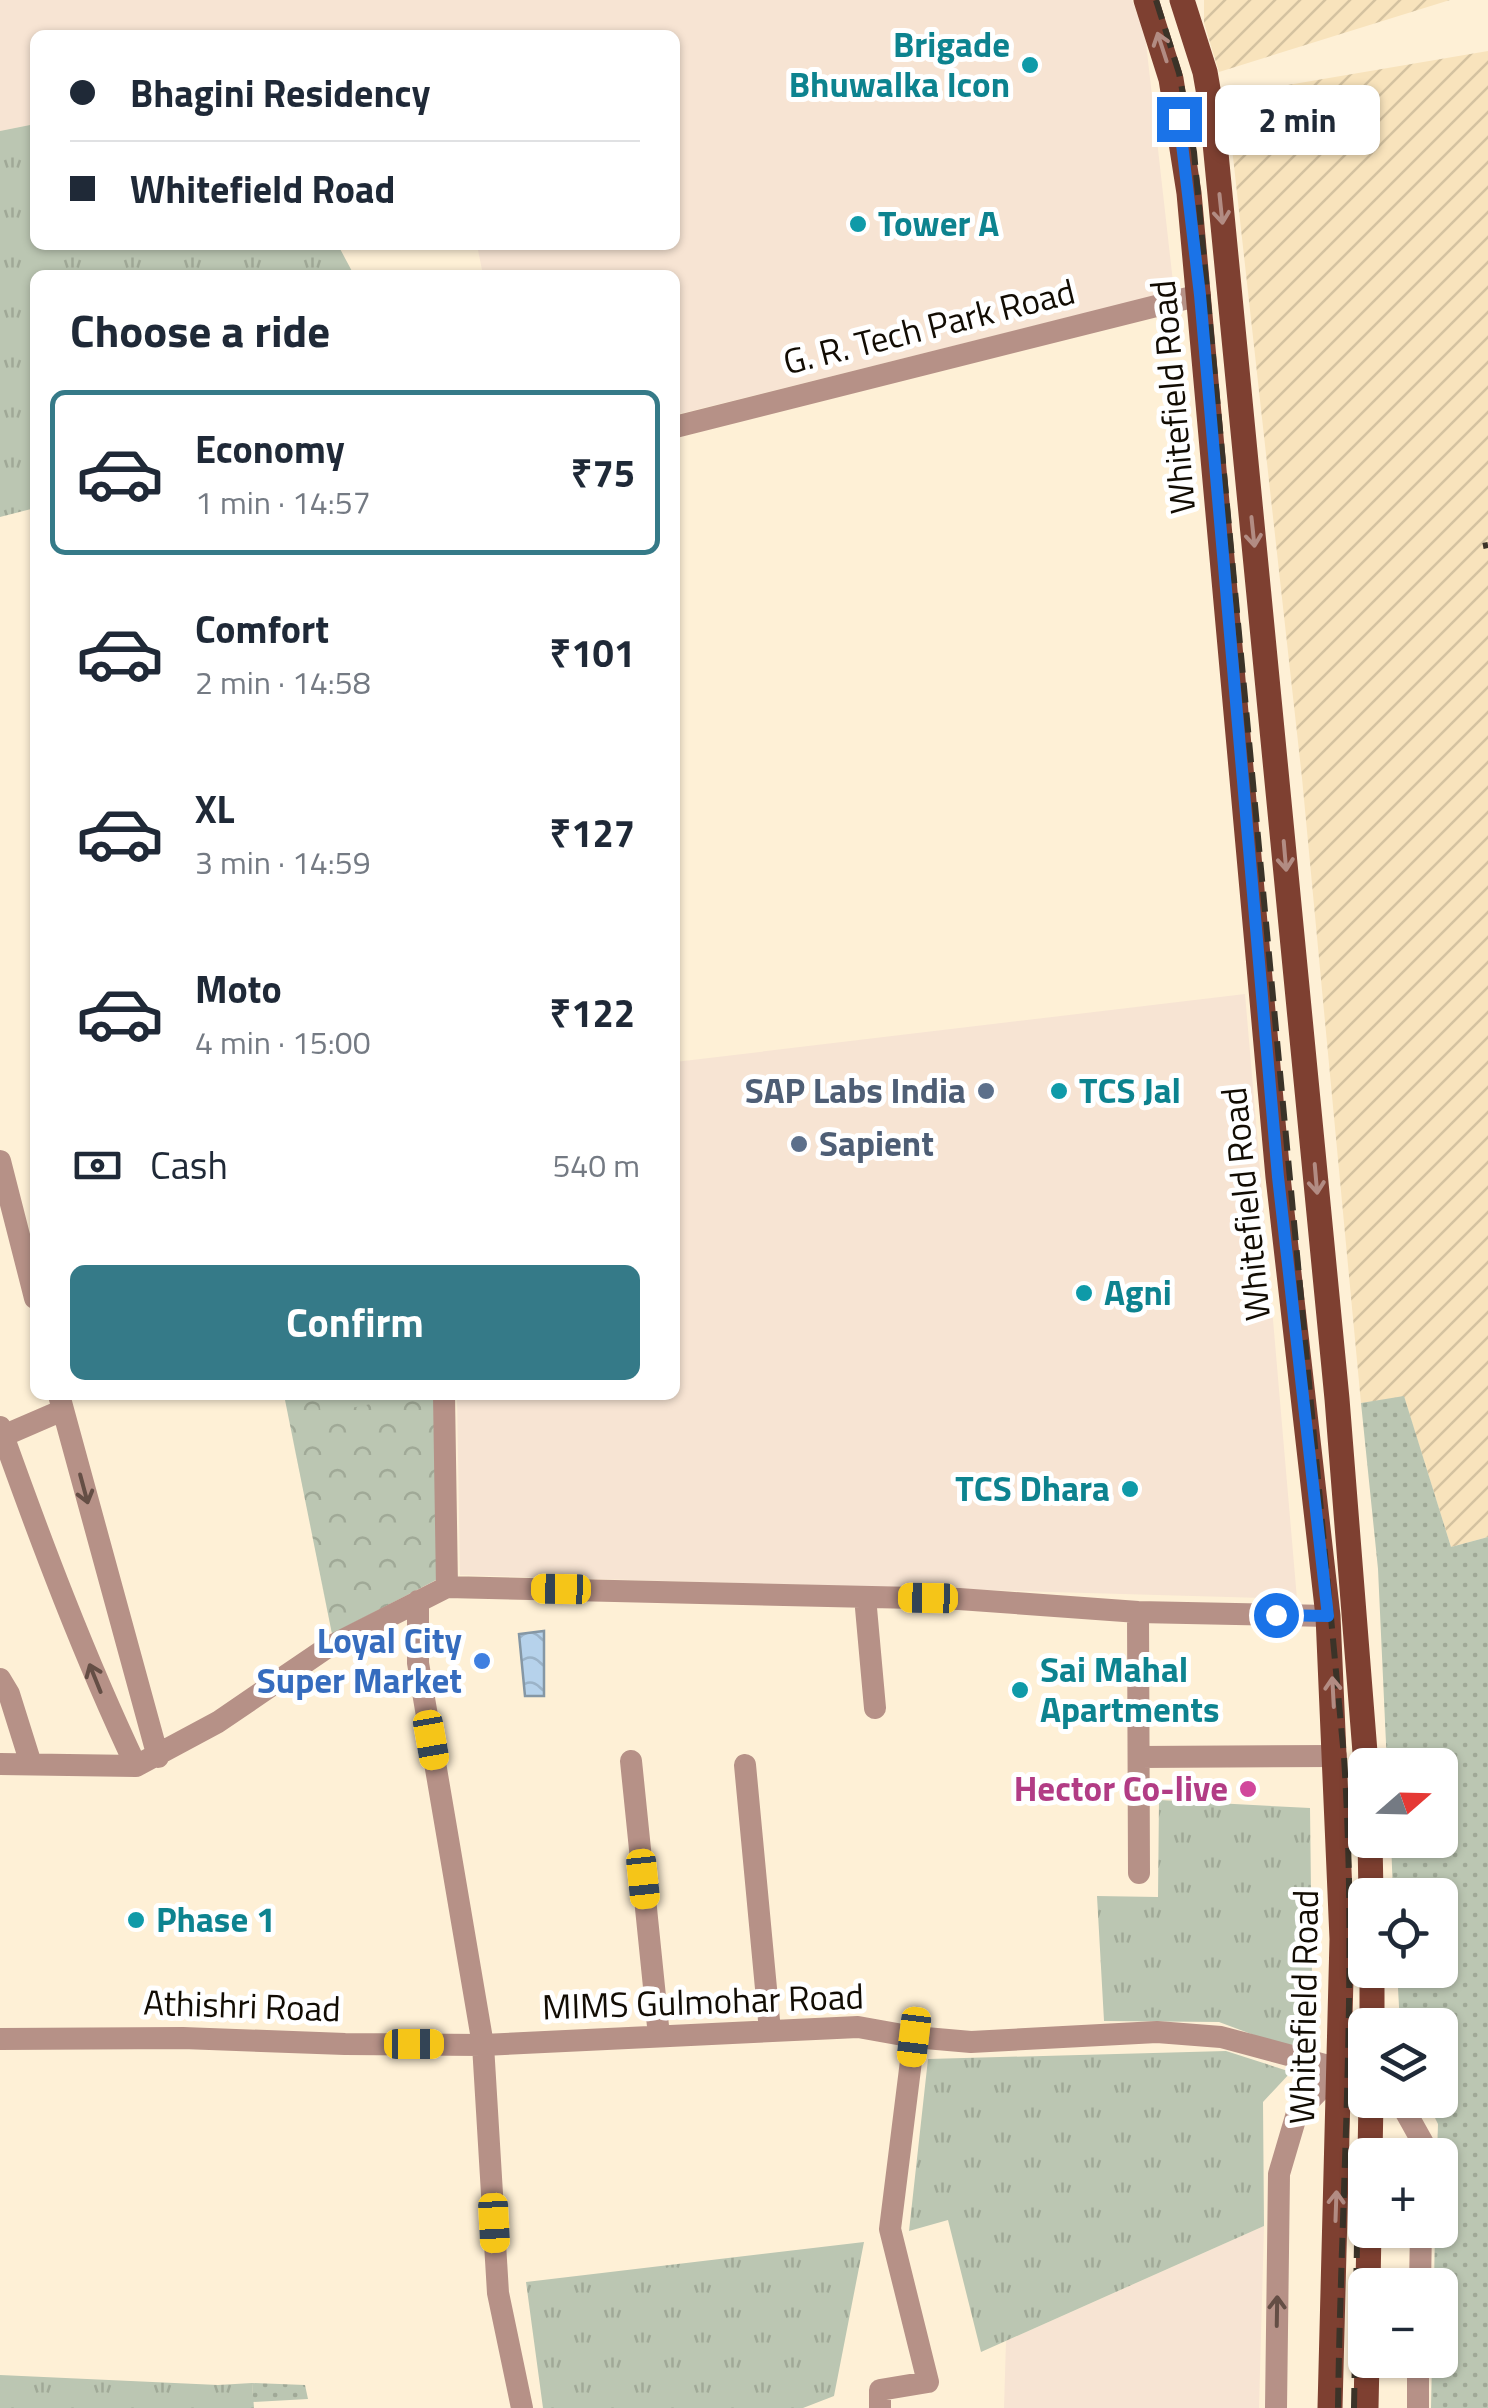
<!DOCTYPE html>
<html lang="en">
<head>
<meta charset="utf-8">
<style>
	:root { --surface:#fff; --page:#f6f6f7; --text:#1f2937; --muted:#747a83; --line:#e0e1e3; --accent:#357a88 }
	body { margin:0; font-family:"Titillium Web",sans-serif; background:var(--page); color:var(--text); height:100vh; display:flex; flex-direction:column; font-size:38px; white-space:nowrap }
	* { box-sizing:border-box; margin:0 }
	p { font-size:32px; color:var(--muted) }
	.icon { flex:none; width:55px; height:55px; fill:none; stroke:currentColor; stroke-width:2; stroke-linecap:round; stroke-linejoin:round }
	.map { position:relative; flex:1; overflow:hidden }
	.panel { position:absolute; left:30px; top:270px; width:650px; height:1130px; display:flex; flex-direction:column; background:var(--surface); border-radius:15px; box-shadow:0 2px 8px #0004 }
	.panel>* { flex:none }
	.hud { position:absolute; left:30px; top:30px; width:650px; height:220px; border-radius:15px; box-shadow:0 2px 8px #0004; display:grid; align-content:center; height:220px; padding:0 40px; background:var(--surface) }
	.needle { width:65px; rotate:70deg }
	.tools { position:absolute; left:1348px; top:1748px; display:grid; gap:20px }
	.tools a { display:grid; place-items:center; width:110px; height:110px; border-radius:15px; background:var(--surface); box-shadow:0 2px 8px #0004; font-size:50px }
	.end { position:absolute; width:45px; height:45px; margin:-22px; border:12px solid #1a73e8; background:#fff; box-shadow:0 0 0 5px #fff }
	.from { border-radius:50% }
	.bubble { position:absolute; height:70px; border-radius:15px; background:var(--surface); box-shadow:0 2px 8px #0004; font-size:32px; font-weight:700; line-height:70px; text-align:center }
	.car { position:absolute; width:30px; height:60px; margin:-30px -15px; border-radius:12px; box-shadow:0 0 8px 2px #0007; background:linear-gradient(#f5c518 24%,#345 0 40%,#f5c518 0 76%,#345 0 86%,#f5c518 0) }
	.hud b { display:flex; align-items:center; gap:35px; height:95px; font-size:38px }
	.hud b+b { border-top:2px solid var(--line) }
	.hud i { width:25px; height:25px; background:var(--text) }
	ul { padding:0; list-style:none }
	li { display:flex; align-items:center; gap:30px; height:165px; margin:0 20px 15px; padding:0 20px; border:5px solid transparent; border-radius:15px }
	li div { flex:1 }
	li b { display:block; font-size:38px }
	li em { font-style:normal; font-weight:700 }
	li.selected { border-color:var(--accent) }
	li>.icon { width:90px; height:90px; stroke-width:1.5 }
	h2 { padding:0 40px; font-size:45px; line-height:120px }
	.pay { display:flex; align-items:center; gap:25px; height:110px; padding:0 40px; font-size:38px }
	.pay p { margin-inline-start:auto }
	.action { display:flex; gap:20px; margin-top:auto; padding:20px 40px }
	.action a { flex:1; height:115px; border-radius:15px; background:var(--accent); color:#fff; font-size:40px; font-weight:700; line-height:115px; text-align:center }
	.map>svg:first-child { display:block }
	.commercial { fill:#f7e4d3 }
	.industrial { fill:url(#industrial-furrows) }
	.grass { fill:url(#grass-tufts) }
	.forest { fill:url(#forest-crowns) }
	.park { fill:url(#park-dots) }
	.garden { fill:#bbc6b2 }
	.water { fill:url(#water-waves); stroke:#8597a5; stroke-width:2.5 }
	.lines { fill:none; stroke-linecap:round; stroke-linejoin:round }
	.minor { stroke:#b69187; stroke-width:22 }
	.major { stroke:#7e4031; stroke-width:25 }
	.rail { stroke:#3b3328; stroke-width:6; stroke-dasharray:20 10; stroke-linecap:butt }
	.oneway { stroke:#b28c83 }
	.oneway2 { stroke:#644e45 }
	.route { stroke:#1a73e8; stroke-width:12 }
	.culture-dot { fill:#0f9aa8; stroke:#fff; stroke-width:4 }
	.service-dot { fill:#5c6f8a; stroke:#fff; stroke-width:4 }
	.shop-dot { fill:#3f7fe0; stroke:#fff; stroke-width:4 }
	.hotel-dot { fill:#d1479c; stroke:#fff; stroke-width:4 }
	.labels { text-anchor:middle; stroke-width:10; stroke-linejoin:round; paint-order:stroke }
	.culture-label { font-size:35px; font-weight:bold; fill:#0d838f; stroke:#fff; text-anchor:start }
	.street-label { font-size:35px; fill:#120c03; stroke:#fff }
	.service-label { font-size:35px; font-weight:bold; fill:#4e5e75; stroke:#fff; text-anchor:end }
	.shop-label { font-size:35px; font-weight:bold; fill:#366cbe; stroke:#fff; text-anchor:end }
	.hotel-label { font-size:35px; font-weight:bold; fill:#b23c85; stroke:#fff; text-anchor:end }
</style>
</head>
<body>
<div class="map">
<svg width="1488" height="2408" viewBox="0 0 1488 2408">
	<defs>
		<pattern id="industrial-furrows" width="10" height="10" patternUnits="userSpaceOnUse" patternTransform="scale(2.5)"><rect width="10" height="10" fill="#f8e3bc"/><path d="M-1 1l2-2M0 10L10 0M9 11l2-2" fill="none" stroke="#d4c2a0"/></pattern>
		<pattern id="grass-tufts" width="24" height="20" patternUnits="userSpaceOnUse" patternTransform="scale(2.5)"><rect width="24" height="20" fill="#bbc6b2"/><path d="M3 7l-1-3M5 7V3M7 7l1-3M15 17l-1-3M17 17v-4M19 17l1-3" fill="none" stroke="#a0a997"/></pattern>
		<pattern id="forest-crowns" width="20" height="18" patternUnits="userSpaceOnUse" patternTransform="scale(2.5)"><rect width="20" height="18" fill="#bbc6b2"/><path d="M2 6a3 3 0 1 1 6 0M12 15a3 3 0 1 1 6 0" fill="none" stroke="#a0a997"/></pattern>
		<pattern id="park-dots" width="8" height="8" patternUnits="userSpaceOnUse" patternTransform="scale(2.5)"><rect width="8" height="8" fill="#bbc6b2"/><path d="M2 2h.1M6 6h.1" fill="none" stroke="#a0a997" stroke-width="1.8" stroke-linecap="round"/></pattern>
		<pattern id="water-waves" width="16" height="10" patternUnits="userSpaceOnUse" patternTransform="scale(2.5)"><rect width="16" height="10" fill="#b6d2eb"/><path d="M0 5q4-4 8 0t8 0" fill="none" stroke="#9bb3c8"/></pattern>
	</defs>
	<rect width="100%" height="100%" fill="#fef0d6"/>
	<path class="commercial" d="M0 0H1132L1145 34 1174 291 675 415V275H483L477 245H675V35H35V124L0 131Z
		M1245 994 1297 1599 460 1575 457 1395H675V1062Z
		M1264 2226 1259 2408H1004L1006 2341Z"/>
	<path class="industrial" d="M1204 0H1450L1219 72 1204 23Z
		M1488 51V1537L1451 1547 1404 1397 1361 1403 1302 778 1231 139 1229 95Z"/>
	<path class="grass" d="M35 124V245H338L354 275H35V508L0 517V131Z
		M1159 1800 1310 1808 1313 2057 1219 2022 1104 2021 1097 1896 1158 1897Z
		M1226 2051 1291 2072 1263 2102 1264 2226 981 2352 948 2220 909 2231 928 2059Z
		M864 2242 834 2396 803 2408H543L526 2282Z
		M0 2375 218 2385 252 2383 254 2408H0Z"/>
	<path class="forest" d="M284 1395H434L438 1579 332 1634Z"/>
	<path class="park" d="M1404 1396 1451 1547 1488 1537V2408H1431L1432 2360H1440V2285H1434L1435 2230H1440V2155H1437L1438 2124 1426 2100H1440V2025H1400L1397 1970H1440V1895H1393L1391 1840H1440V1765H1387L1378 1569 1361 1403Z
		M252 2383 305 2385 308 2399 253 2402Z"/>
	<path class="garden" d="M318 1395H395L396 1399 321 1414Z"/>
	<path class="water" d="M544 1631V1696H525L519 1634Z"/>
	<g class="lines">
		<path class="minor" d="M675 427 1200 295
			M0 1161 35 1298
			M59 1395 158 1757
			M444 1395 447 1587
			M0 1427C41 1542 84 1656 136 1766
			M3 1436 63 1410
			M865 1597 875 1708
			M418 1601V1663L483 2045 498 2293 522 2408
			M1138 1612 1139 1873
			M0 1679 9 1694 31 1764
			M1139 1757 1336 1756
			M631 1761 659 2036
			M0 1764 136 1766 218 1722 325 1649 447 1587 959 1599 1138 1612 1328 1616
			M745 1765 770 2031
			M0 2039 183 2038 345 2044 483 2045 858 2027 914 2037 971 2042 1157 2032 1221 2037 1340 2069
			M1399 2100 1423 2143V2155
			M1420 2285 1421 2230
			M880 2408V2390L928 2382 890 2229 914 2037
			M1276 2408 1279 2174 1297 2113 1340 2069
			M1418 2408V2360"/>
		<path class="major" d="M1146 0 1171 79 1189 193 1278 1177 1328 1616 1342 1939 1330 2408
			M1182 0 1205 72 1212 112 1337 1399 1366 1765
			M1370 1840 1371 1895
			M1372 2025V1970
			M1370 2155 1371 2100
			M1368 2285 1369 2230
			M1366 2408 1367 2360"/>
		<path class="rail" d="M1156 0 1179 73 1194 152 1344 1757C1358 1973 1341 2191 1338 2408
			M1483 546 1488 545
			M1354 2408 1358 2188"/>
	</g>
	<defs><path id="oneway-shaft" d="M-6 0H5M1.5-3L5.5 0L1.5 3" fill="none" stroke-width="1.6" stroke-linecap="round" stroke-linejoin="round" transform="scale(2.5)"/></defs>
	<g class="oneway">
		<use href="#oneway-shaft" transform="translate(1162 47) rotate(-108)"/>
		<use href="#oneway-shaft" transform="translate(1221 209) rotate(84)"/>
		<use href="#oneway-shaft" transform="translate(1253 532) rotate(84)"/>
		<use href="#oneway-shaft" transform="translate(1285 856) rotate(85)"/>
		<use href="#oneway-shaft" transform="translate(1316 1179) rotate(85)"/>
		<use href="#oneway-shaft" transform="translate(1333 1692) rotate(-93)"/>
		<use href="#oneway-shaft" transform="translate(1336 2206) rotate(-88)"/>
	</g>
	<g class="oneway2">
		<use href="#oneway-shaft" transform="translate(84 1489) rotate(75)"/>
		<use href="#oneway-shaft" transform="translate(95 1678) rotate(-112)"/>
		<use href="#oneway-shaft" transform="translate(1277 2311) rotate(-89)"/>
	</g>
	<g class="lines">
		<path class="route" d="M1179 119 1200 295 1278 1177 1328 1616 1276 1615"/>
	</g>
	<g class="culture-dot">
		<circle cx="1030" cy="65" r="10"/>
		<circle cx="858" cy="224" r="10"/>
		<circle cx="1059" cy="1091" r="10"/>
		<circle cx="1084" cy="1293" r="10"/>
		<circle cx="1130" cy="1489" r="10"/>
		<circle cx="1020" cy="1690" r="10"/>
		<circle cx="136" cy="1920" r="10"/>
	</g>
	<g class="service-dot">
		<circle cx="986" cy="1091" r="10"/>
		<circle cx="799" cy="1144" r="10"/>
	</g>
	<circle class="shop-dot" cx="482" cy="1661" r="10"/>
	<circle class="hotel-dot" cx="1248" cy="1789" r="10"/>
	<g class="labels">
		<g class="culture-label">
			<text x="1010" y="57" text-anchor="end">Brigade<tspan x="1010" dy="40">Bhuwalka Icon</tspan></text>
			<text x="878" y="236">Tower A</text>
			<text x="1079" y="1103">TCS Jal</text>
			<text x="1104" y="1305">Agni</text>
			<text x="1110" y="1501" text-anchor="end">TCS Dhara</text>
			<text x="1040" y="1682">Sai Mahal<tspan x="1040" dy="40">Apartments</tspan></text>
			<text x="156" y="1932">Phase 1</text>
		</g>
		<g class="street-label">
			<text transform="translate(929 327) rotate(-14)" y="12">G. R. Tech Park Road</text>
			<text transform="translate(1173 397) rotate(-95)" y="12">Whitefield Road</text>
			<text transform="translate(1246 1204) rotate(-96)" y="12">Whitefield Road</text>
			<text transform="translate(703 2002) rotate(-2)" y="12">MIMS Gulmohar Road</text>
			<text transform="translate(242 2006) rotate(2)" y="12">Athishri Road</text>
			<text transform="translate(1304 2007) rotate(-89)" y="12">Whitefield Road</text>
		</g>
		<g class="service-label">
			<text x="966" y="1103">SAP Labs India</text>
			<text x="819" y="1156" text-anchor="start">Sapient</text>
		</g>
		<g class="shop-label">
			<text x="462" y="1653">Loyal City<tspan x="462" dy="40">Super Market</tspan></text>
		</g>
		<g class="hotel-label">
			<text x="1228" y="1801">Hector Co-live</text>
		</g>
	</g>
</svg>
<div class="tools">
<a><svg class="needle" viewBox="-14 -14 28 28"><path d="M0-13l5 13h-10z" fill="#e53935"/><path d="M0 13l5-13h-10z" fill="#747a83"/></svg></a>
<a><svg class="icon" aria-label="locate" viewBox="0 0 24 24"><circle cx="12" cy="12" r="6"/><path d="M12 2v4M12 18v4M2 12h4M18 12h4"/></svg></a>
<a><svg class="icon" aria-label="layers" viewBox="0 0 24 24"><path d="M12 4l9 5-9 5-9-5zM3 14l9 5 9-5"/></svg></a>
<a>+</a>
<a>−</a>
</div>
<i class="end from" style="left:1276px;top:1615px"></i>
<i class="end" style="left:1179px;top:119px"></i>
<div class="bubble" style="left:1215px;top:85px;width:165px">2 min</div>
<i class="car" style="left:561px;top:1589px;rotate:271deg"></i>
<i class="car" style="left:928px;top:1598px;rotate:271deg"></i>
<i class="car" style="left:431px;top:1740px;rotate:170deg"></i>
<i class="car" style="left:643px;top:1879px;rotate:174deg"></i>
<i class="car" style="left:914px;top:2037px;rotate:187deg"></i>
<i class="car" style="left:414px;top:2044px;rotate:90deg"></i>
<i class="car" style="left:494px;top:2223px;rotate:177deg"></i>
<div class="hud">
<b><i class="from"></i>Bhagini Residency</b>
<b><i></i>Whitefield Road</b>
</div>
<section class="panel">
<h2>Choose a ride</h2>
<ul>
<li class="selected"><svg class="icon" aria-label="car" viewBox="0 0 24 24"><path d="M5 17H2v-5l4-1 3-4h7l3 4 3 1v5h-3M9 17h6M6 11h13"/><circle cx="7" cy="17" r="2"/><circle cx="17" cy="17" r="2"/></svg><div><b>Economy</b><p>1 min · 14:57</p></div><em>₹75</em></li>
<li><svg class="icon" aria-label="car" viewBox="0 0 24 24"><path d="M5 17H2v-5l4-1 3-4h7l3 4 3 1v5h-3M9 17h6M6 11h13"/><circle cx="7" cy="17" r="2"/><circle cx="17" cy="17" r="2"/></svg><div><b>Comfort</b><p>2 min · 14:58</p></div><em>₹101</em></li>
<li><svg class="icon" aria-label="car" viewBox="0 0 24 24"><path d="M5 17H2v-5l4-1 3-4h7l3 4 3 1v5h-3M9 17h6M6 11h13"/><circle cx="7" cy="17" r="2"/><circle cx="17" cy="17" r="2"/></svg><div><b>XL</b><p>3 min · 14:59</p></div><em>₹127</em></li>
<li><svg class="icon" aria-label="car" viewBox="0 0 24 24"><path d="M5 17H2v-5l4-1 3-4h7l3 4 3 1v5h-3M9 17h6M6 11h13"/><circle cx="7" cy="17" r="2"/><circle cx="17" cy="17" r="2"/></svg><div><b>Moto</b><p>4 min · 15:00</p></div><em>₹122</em></li>
</ul>
<div class="pay"><svg class="icon" aria-label="cash" viewBox="0 0 24 24"><path d="M3 7h18v10H3z"/><circle cx="12" cy="12" r="2"/></svg>Cash<p>540 m</p></div>
<div class="action"><a>Confirm</a></div>
</section>
</div>
</body>
</html>
